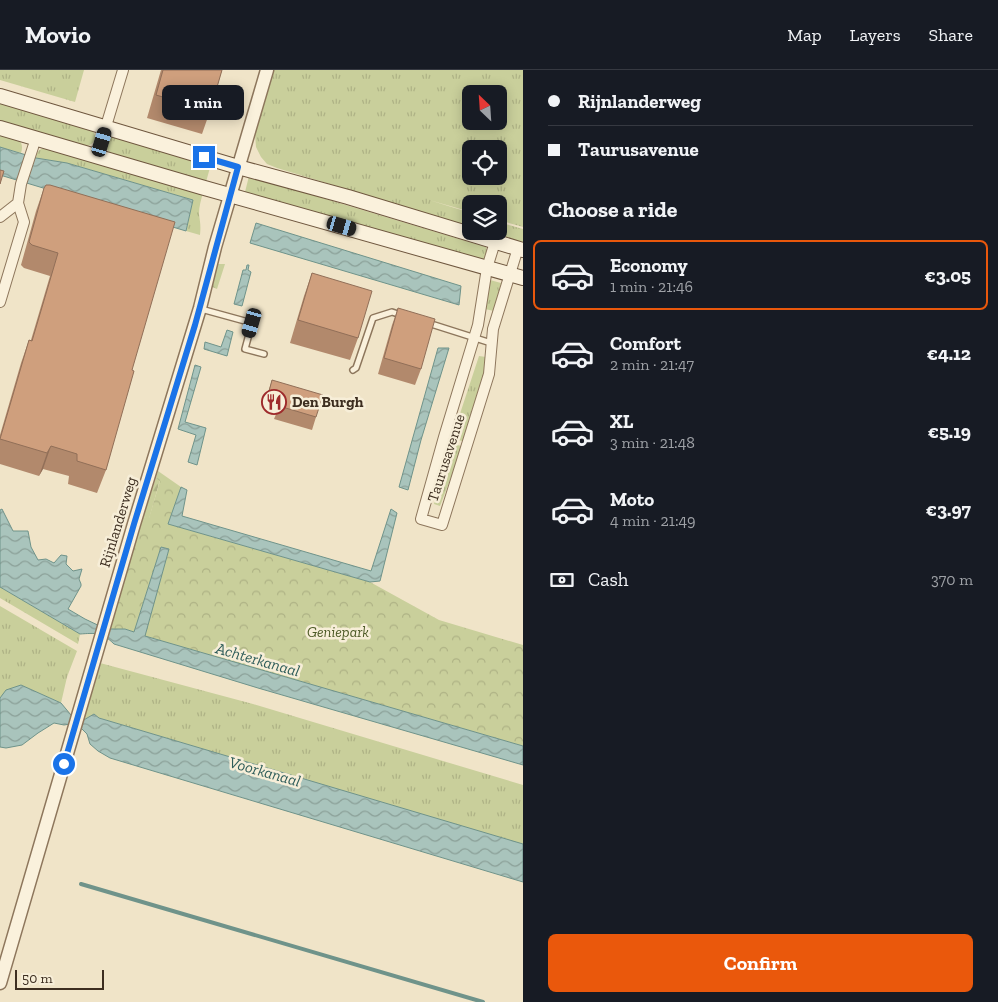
<!DOCTYPE html>
<html lang="en">
<head>
<meta charset="utf-8">
<style>
	:root { --surface:#171b24; --page:#242831; --text:#f1f3f6; --muted:#9ea1a6; --line:#363941; --accent:#ea580c }
	body { margin:0; font-family:"Zilla Slab",serif; background:var(--page); color:var(--text); height:100vh; display:flex; flex-direction:column; font-size:19px; white-space:nowrap }
	* { box-sizing:border-box; margin:0 }
	p { font-size:16px; color:var(--muted) }
	.icon { flex:none; width:28px; height:28px; fill:none; stroke:currentColor; stroke-width:2; stroke-linecap:round; stroke-linejoin:round }
	.map { position:relative; flex:1; overflow:hidden }
	.drawer { display:flex; flex-direction:column; background:var(--surface); width:475px }
	.drawer>* { flex:none }
	.hud { display:grid; align-content:center; height:110px; padding:0 25px; background:var(--surface) }
	.needle { width:32px; rotate:335deg }
	.tools { position:absolute; left:462px; top:15px; display:grid; gap:10px }
	.tools a { display:grid; place-items:center; width:45px; height:45px; border-radius:8px; background:var(--surface); box-shadow:0 2px 12px #0003; font-size:25px }
	.scale { position:absolute; left:15px; bottom:12px; width:89px; box-sizing:border-box; padding-left:5px; border:2px solid #3d2e20; border-top:0; font-size:14px; line-height:18px; white-space:nowrap; color:#3d2e20; -webkit-text-stroke:4px #f7eed8; paint-order:stroke }
	.end { position:absolute; width:22px; height:22px; margin:-11px; border:6px solid #1a73e8; background:#fff; box-shadow:0 0 0 2px #fff }
	.from { border-radius:50% }
	.bubble { position:absolute; height:35px; border-radius:8px; background:var(--surface); box-shadow:0 2px 12px #0003; font-size:16px; font-weight:700; line-height:35px; text-align:center }
	.car { position:absolute; width:15px; height:30px; margin:-15px -8px; border-radius:6px; box-shadow:0 0 4px 1px #0007; background:linear-gradient(#222 24%,#8ab4d8 0 40%,#222 0 76%,#8ab4d8 0 86%,#222 0) }
	.hud b { display:flex; align-items:center; gap:18px; height:48px; font-size:19px }
	.hud b+b { border-top:1px solid var(--line) }
	.hud i { width:12px; height:12px; background:var(--text) }
	ul { padding:0; list-style:none }
	li { display:flex; align-items:center; gap:15px; height:70px; margin:0 10px 8px; padding:0 15px; border:2px solid transparent; border-radius:8px }
	li div { flex:1 }
	li b { display:block; font-size:19px }
	li em { font-style:normal; font-weight:700 }
	li.on { border-color:var(--accent) }
	li>.icon { width:45px; height:45px; stroke-width:1.5 }
	h2 { padding:0 25px; font-size:22px; line-height:60px }
	.pay { display:flex; align-items:center; gap:12px; height:55px; padding:0 25px; font-size:19px }
	.pay p { margin-inline-start:auto }
	.action { display:flex; gap:10px; margin-top:auto; padding:10px 25px }
	.action a { flex:1; height:58px; border-radius:8px; background:var(--accent); color:#fff; font-size:20px; font-weight:700; line-height:58px; text-align:center }
	header { display:flex; align-items:center; gap:30px; box-sizing:border-box; height:70px; padding:0 25px; background:var(--surface); border-bottom:1px solid var(--line) }
	header strong { font-size:24px }
	nav { display:flex; gap:28px; margin-inline-start:auto; font-size:18px }
	main { display:flex; flex:1; min-height:0 }
	.map>svg:first-child { display:block }
	.grass { fill:url(#grass-tufts); fill-rule:evenodd }
	.forest { fill:url(#forest-firs) }
	.park { fill:url(#park-crowns) }
	.water { fill:url(#water-waves); stroke:#6f938a }
	.lines { fill:none; stroke-linecap:round; stroke-linejoin:round }
	.stream { stroke:#6f938a; stroke-width:4 }
	.service-casing { stroke:#8d765c; stroke-width:8 }
	.minor-casing { stroke:#8d765c; stroke-width:12 }
	.tertiary-casing { stroke:#8d765c; stroke-width:15 }
	.secondary-casing { stroke:#6f573f; stroke-width:16 }
	.service { stroke:#faf1dc; stroke-width:5 }
	.minor { stroke:#faf1dc; stroke-width:10 }
	.tertiary { stroke:#faf1dc; stroke-width:12 }
	.secondary { stroke:#faf1dc; stroke-width:14 }
	.wall { fill:#b2896c }
	.shaded-wall { fill:#916f58 }
	.building { fill:#cf9f7d; stroke:#916f58 }
	.route { stroke:#1a73e8; stroke-width:6 }
	.labels { text-anchor:middle; stroke-width:5; stroke-linejoin:round; paint-order:stroke }
	.poi-label { font-size:15px; font-weight:bold; fill:#3d2e20; stroke:#f7eed8; text-anchor:start }
	.street-label { font-size:15px; fill:#3d2e20; stroke:#f7eed8 }
	.park-label { font-size:15px; font-style:italic; fill:#4d5a26; stroke:#f7eed8 }
	.water-label { font-size:16px; font-style:italic; fill:#2f5d5a; stroke:#f7eed8 }
</style>
</head>
<body>
<header>
<strong>Movio</strong>
<nav><a>Map</a><a>Layers</a><a>Share</a></nav>
</header>
<main>
<div class="map">
<svg width="523" height="932" viewBox="0 0 523 932">
	<defs>
		<pattern id="grass-tufts" width="24" height="20" patternUnits="userSpaceOnUse" patternTransform="scale(1.25)"><rect width="24" height="20" fill="#c9cf9b"/><path d="M3 7l-1-3M5 7V3M7 7l1-3M15 17l-1-3M17 17v-4M19 17l1-3" fill="none" stroke="#aeb285"/></pattern>
		<pattern id="forest-firs" width="22" height="20" patternUnits="userSpaceOnUse" patternTransform="scale(1.25)"><rect width="22" height="20" fill="#c9cf9b"/><path d="M5 1l3.5 6h-7zM16 11l3.5 6h-7z" fill="#aeb285"/></pattern>
		<pattern id="park-crowns" width="20" height="18" patternUnits="userSpaceOnUse" patternTransform="scale(1.25)"><rect width="20" height="18" fill="#c9cf9b"/><path d="M2 6a3 3 0 1 1 6 0M12 15a3 3 0 1 1 6 0" fill="none" stroke="#aeb285"/></pattern>
		<pattern id="water-waves" width="16" height="10" patternUnits="userSpaceOnUse" patternTransform="scale(1.25)"><rect width="16" height="10" fill="#a9c4bc"/><path d="M0 5q4-4 8 0t8 0" fill="none" stroke="#8ba098"/></pattern>
	</defs>
	<rect width="100%" height="100%" fill="#f0e4c8"/>
	<path class="grass" d="M0 0H84L75 32 0 10Z
		M274 0H523V157L499 150V134H471V142L429 130 471 143V157L277 98 267 94 261 87 256 77 255 64ZM471 24H499V51H471ZM471 79H499V106H471Z
		M0 32 91 59C99 67 95 75 84 77L0 52Z
		M0 63C12 66 26 68 21 83L0 77Z
		M112 67H118L211 94 206 112 112 85 106 78 109 70Z
		M47 77 203 123C201 130 199 136 199 144 200 152 201 155 200 165L186 161 193 130 67 93 36 88C37 80 40 79 47 77Z
		M249 106 486 177 488 184 486 188 481 191 253 127 245 122Z
		M499 152 523 159V173L485 161H499Z
		M490 210 501 213 494 241 485 239Z
		M479 286 486 287 485 303 465 372 452 368Z
		M450 374 463 376 440 436 434 434Z
		M0 517 80 564 78 574 0 528Z
		M0 536 77 581 67 607 61 633 21 615 0 628Z
		M100 593 253 634 523 715V775L99 648 94 644 82 651Z"/>
	<path class="forest" d="M216 194H225L217 219 210 216Z
		M156 408 160 410 149 449 143 447Z"/>
	<path class="park" d="M158 401 181 417 168 454 370 512 439 550 523 575V676L144 566 169 479 161 477 134 562 125 559H109L143 447 149 448 160 411 156 408Z"/>
	<path class="water" d="M0 77 36 88 67 93 193 130 186 161 0 105Z
		M256 153 461 216 459 235 250 173Z
		M247 195H249L248 200 251 202 242 236 234 234 243 200H246Z
		M227 260 233 262 227 286 204 279 205 272 221 277Z
		M438 278H449L421 370 408 420 399 417Z
		M195 295 201 297 185 352 206 358 197 395 188 392 196 365 178 359Z
		M181 417 187 420 182 446 371 501 391 439 397 443 380 511 370 512 168 454Z
		M2 439 13 461H28L31 477 38 490 46 489 54 493 61 485 67 486 66 494 73 501 82 499 79 509 81 514V516L68 539 85 549 106 559H125L134 562 161 477 169 479 145 566 523 676V695L258 618 114 574C102 562 95 563 80 564L0 517V440Z
		M21 615 61 633 71 645 82 651 94 644 99 648 523 774V812L110 688 98 681 90 674 87 664 80 657 70 654 64 655 54 653 38 663 22 675 6 678 0 677V628L6 620Z"/>
	<g class="lines">
		<path class="stream" d="M81 814 483 932"/>
		<defs>
			<path id="service" d="M201 239 252 253 245 279 264 284
				M428 253 491 273
				M353 300 356 298 373 248 392 242 401 245"/>
			<path id="minor" d="M97 86 123 0
				M0 147 18 133
				M495 172 487 198 478 255 444 367 421 449 442 455 489 304 493 259 518 178
				M0 232 24 152 18 133 21 114 36 68"/>
			<path id="tertiary" d="M0 913 134 454 200 238 215 177 267 0"/>
			<path id="secondary" d="M0 26 238 97 348 127 523 180
				M0 58 201 117 523 208"/>
		</defs>
		<use href="#service" class="service-casing"/>
		<use href="#minor" class="minor-casing"/>
		<use href="#tertiary" class="tertiary-casing"/>
		<use href="#secondary" class="secondary-casing"/>
		<use href="#service" class="service"/>
		<use href="#minor" class="minor"/>
		<use href="#tertiary" class="tertiary"/>
		<use href="#secondary" class="secondary"/>
	</g>
	<path class="wall" d="M161 0H222L210 41 202 64 147 48Z
		M44 118 132 300 106 400 97 423 68 414 69 406 43 399 39 406 0 394V365L21 293 29 270H31L50 206 24 198 21 195 36 141Z
		M312 203 358 268 350 290 290 273 304 226Z
		M398 238 421 299 415 315 378 304 392 255Z
		M272 310 316 347 312 360 274 349 277 342 263 338Z"/>
	<path class="shaded-wall" d="M51 376 43 399 39 406 47 383Z"/>
	<path class="building" d="M163 0H222L210 41 156 25Z
		M0 100 4 101 0 114Z
		M46 115H50L175 152 132 300 134 301 106 400 77 391V384L51 376 47 383 0 369 29 270 32 271 58 183 32 175 29 172 44 118Z
		M312 203 372 221 358 268 298 250Z
		M398 238 435 249 421 299 384 288Z
		M272 310 323 325 316 347 279 336 281 329 268 325Z"/>
	<g class="lines">
		<path class="route" d="M64 694 134 454 195 255 238 97 204 87"/>
	</g>
	<defs>
		<symbol id="restaurant-ring" viewBox="-11 -11 22 22"><circle r="9.5" fill="#f7eed8" stroke="#9e2a2b" stroke-width="1.5"/><path d="M-5-6h1v4h1v-4h1v4h1v-4h1v5L-1.5 .5V6h-2V.5L-5-1ZM5-6V6H3V1.5H1.5Q1.5-4 5-6Z" fill="#9e2a2b"/></symbol>
	</defs>
	<g fill-rule="evenodd">
		<use href="#restaurant-ring" x="260" y="318" width="28" height="28"/>
	</g>
	<g class="labels">
		<g class="poi-label">
			<text x="292" y="337">Den Burgh</text>
		</g>
		<g class="street-label">
			<text transform="translate(446 388) rotate(-72)" y="5">Taurusavenue</text>
			<text transform="translate(118 452) rotate(-73)" y="5">Rijnlanderweg</text>
		</g>
		<g class="park-label">
			<text x="338" y="567">Geniepark</text>
		</g>
		<g class="water-label">
			<text transform="translate(258 589) rotate(16)" y="6">Achterkanaal</text>
			<text transform="translate(265 701) rotate(16)" y="6">Voorkanaal</text>
		</g>
	</g>
</svg>
<div class="tools">
<a><svg class="needle" viewBox="-14 -14 28 28"><path d="M0-13l5 13h-10z" fill="#e53935"/><path d="M0 13l5-13h-10z" fill="#9ea1a6"/></svg></a>
<a><svg class="icon" aria-label="locate" viewBox="0 0 24 24"><circle cx="12" cy="12" r="6"/><path d="M12 2v4M12 18v4M2 12h4M18 12h4"/></svg></a>
<a><svg class="icon" aria-label="layers" viewBox="0 0 24 24"><path d="M12 4l9 5-9 5-9-5zM3 14l9 5 9-5"/></svg></a>
</div>
<div class="scale">50 m</div>
<i class="end from" style="left:64px;top:694px"></i>
<i class="end" style="left:204px;top:87px"></i>
<div class="bubble" style="left:162px;top:15px;width:82px">1 min</div>
<i class="car" style="left:102px;top:72px;rotate:17deg"></i>
<i class="car" style="left:342px;top:156px;rotate:106deg"></i>
<i class="car" style="left:252px;top:253px;rotate:196deg"></i>
</div>
<section class="drawer">
<div class="hud">
<b><i class="from"></i>Rijnlanderweg</b>
<b><i></i>Taurusavenue</b>
</div>
<h2>Choose a ride</h2>
<ul>
<li class="on"><svg class="icon" aria-label="car" viewBox="0 0 24 24"><path d="M5 17H2v-5l4-1 3-4h7l3 4 3 1v5h-3M9 17h6M6 11h13"/><circle cx="7" cy="17" r="2"/><circle cx="17" cy="17" r="2"/></svg><div><b>Economy</b><p>1 min · 21:46</p></div><em>€3.05</em></li>
<li><svg class="icon" aria-label="car" viewBox="0 0 24 24"><path d="M5 17H2v-5l4-1 3-4h7l3 4 3 1v5h-3M9 17h6M6 11h13"/><circle cx="7" cy="17" r="2"/><circle cx="17" cy="17" r="2"/></svg><div><b>Comfort</b><p>2 min · 21:47</p></div><em>€4.12</em></li>
<li><svg class="icon" aria-label="car" viewBox="0 0 24 24"><path d="M5 17H2v-5l4-1 3-4h7l3 4 3 1v5h-3M9 17h6M6 11h13"/><circle cx="7" cy="17" r="2"/><circle cx="17" cy="17" r="2"/></svg><div><b>XL</b><p>3 min · 21:48</p></div><em>€5.19</em></li>
<li><svg class="icon" aria-label="car" viewBox="0 0 24 24"><path d="M5 17H2v-5l4-1 3-4h7l3 4 3 1v5h-3M9 17h6M6 11h13"/><circle cx="7" cy="17" r="2"/><circle cx="17" cy="17" r="2"/></svg><div><b>Moto</b><p>4 min · 21:49</p></div><em>€3.97</em></li>
</ul>
<div class="pay"><svg class="icon" aria-label="cash" viewBox="0 0 24 24"><path d="M3 7h18v10H3z"/><circle cx="12" cy="12" r="2"/></svg>Cash<p>370 m</p></div>
<div class="action"><a>Confirm</a></div>
</section>
</main>
</body>
</html>
